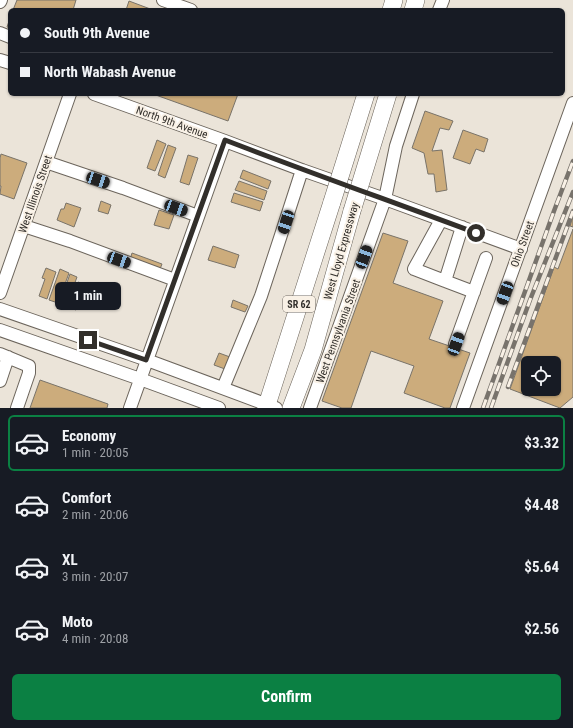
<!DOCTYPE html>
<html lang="en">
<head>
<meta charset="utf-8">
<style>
	:root { --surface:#171b24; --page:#20242c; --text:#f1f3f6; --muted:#9ea1a6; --line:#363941; --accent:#0b8043 }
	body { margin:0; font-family:"Roboto Condensed",sans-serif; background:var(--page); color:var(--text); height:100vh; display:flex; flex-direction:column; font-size:15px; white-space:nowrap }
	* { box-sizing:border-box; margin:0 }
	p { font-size:13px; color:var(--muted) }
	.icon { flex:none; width:22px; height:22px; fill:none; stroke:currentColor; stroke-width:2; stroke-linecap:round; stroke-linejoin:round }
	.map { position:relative; height:408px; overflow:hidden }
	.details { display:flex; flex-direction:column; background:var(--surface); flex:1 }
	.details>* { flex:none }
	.top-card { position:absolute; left:8px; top:8px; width:557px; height:88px; border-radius:6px; box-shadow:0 1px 3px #0004; display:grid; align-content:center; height:88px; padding:0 12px; background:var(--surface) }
	.controls { position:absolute; left:521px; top:356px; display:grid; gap:8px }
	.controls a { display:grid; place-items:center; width:40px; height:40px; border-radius:6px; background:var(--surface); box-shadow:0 1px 3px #0004; font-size:20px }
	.end { position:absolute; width:18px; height:18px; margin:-9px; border:5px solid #322f2b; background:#fff; box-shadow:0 0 0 2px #fff }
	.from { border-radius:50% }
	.bubble { position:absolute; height:28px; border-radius:6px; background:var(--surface); box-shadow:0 1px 3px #0004; font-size:13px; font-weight:700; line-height:28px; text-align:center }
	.car { position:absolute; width:12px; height:24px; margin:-12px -6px; border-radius:5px; box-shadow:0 0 3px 1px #0007; background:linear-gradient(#222 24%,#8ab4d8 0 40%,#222 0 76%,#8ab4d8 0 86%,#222 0) }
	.top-card b { display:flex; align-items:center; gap:14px; height:38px; font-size:15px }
	.top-card b+b { border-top:1px solid var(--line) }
	.top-card i { width:10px; height:10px; background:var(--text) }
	ul { padding:7px 0 0; list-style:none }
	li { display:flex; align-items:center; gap:12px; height:56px; margin:0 8px 6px; padding:0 4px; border:2px solid transparent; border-radius:6px }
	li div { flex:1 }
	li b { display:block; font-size:15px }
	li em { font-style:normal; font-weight:700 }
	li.active { border-color:var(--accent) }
	li>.icon { width:36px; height:36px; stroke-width:1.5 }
	.cta { display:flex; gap:8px; margin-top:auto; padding:8px 12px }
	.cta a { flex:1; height:46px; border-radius:6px; background:var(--accent); color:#fff; font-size:16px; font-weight:700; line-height:46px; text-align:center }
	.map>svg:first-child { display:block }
	.building { fill:#ccac7c; stroke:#797369; fill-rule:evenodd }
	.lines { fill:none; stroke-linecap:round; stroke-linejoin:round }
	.minor-casing { stroke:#6c655c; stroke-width:14 }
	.highway-casing { stroke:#6c655c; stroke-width:18 }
	.minor { stroke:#fff; stroke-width:12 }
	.highway { stroke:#fff; stroke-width:17 }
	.rail-casing { stroke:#78736c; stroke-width:4.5 }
	.rail { stroke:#f9f1e6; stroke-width:3; stroke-dasharray:9; stroke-linecap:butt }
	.highway-bridge-casing { stroke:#6c655c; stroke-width:18; stroke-linecap:butt }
	.highway-bridge { stroke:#fff; stroke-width:17 }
	.route { stroke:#322f2b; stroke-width:5 }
	.labels { text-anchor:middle; stroke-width:4; stroke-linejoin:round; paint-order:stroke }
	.shield { fill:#f9f1e6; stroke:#6e6963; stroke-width:1 }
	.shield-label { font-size:10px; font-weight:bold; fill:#322f2b }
	.street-label { font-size:11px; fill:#322f2b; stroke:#f9f1e6 }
</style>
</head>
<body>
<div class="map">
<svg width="573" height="408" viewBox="0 0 573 408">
	<rect width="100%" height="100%" fill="#ebe4d9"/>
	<path class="building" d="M17 0H76L73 10H13Z
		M129 1 153 10H126Z
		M10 18V28L7 27Z
		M153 94H238L228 121Z
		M425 111 453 121 449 130 440 128 432 151 442 150 447 190 436 192 434 174H428L424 153 412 148Z
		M463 130 488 139 484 152 476 149 470 164 453 158Z
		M157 140 166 144 155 171 147 168Z
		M168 145 176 148 165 178 158 175Z
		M1 154 27 163 14 199 0 194 1 186H0V158Z
		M188 155 198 158 189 185 180 182Z
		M243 170 271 181 268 189 240 178Z
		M239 181 267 191 264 200 235 190Z
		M234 193 263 202 260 211 231 202Z
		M101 201 111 205 108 214 98 211Z
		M66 203 81 208 74 227 57 220 61 209H64Z
		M159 210 174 215 169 229 154 225Z
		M573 216V227L570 226Z
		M573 229V397L560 408 510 389 554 267 558 269ZM528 363H554V389H528Z
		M383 233 408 241 393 283 443 301 429 339 470 353 450 408H445L404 393 414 366 371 351 351 408H342L322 401Z
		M213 246 239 255 235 268 208 260Z
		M132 253 162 264 158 274 129 263Z
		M46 268 56 272 47 299 39 296 45 279 42 278Z
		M60 269 69 273 58 303 49 300Z
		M70 274 77 277 66 307 59 305Z
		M78 282 85 285 76 310 69 307Z
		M233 300 248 306 245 312 231 307Z
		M219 353 230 357 225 369 214 365Z
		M40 380 108 404 107 408H30Z"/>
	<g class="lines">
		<defs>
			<path id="minor" d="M163 0 191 10
				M0 2 1 0
				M439 10 443 0
				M0 33 10 37
				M0 60 10 63
				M94 94 225 141 302 170 385 199 521 249
				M46 162 123 188 198 216
				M441 220 414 269 445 281 462 227
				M24 226 70 241 175 280
				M445 281 474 292
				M0 293 70 94
				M0 309 147 360 276 408
				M0 330 140 379 219 408
				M455 344 486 258
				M0 354 29 366V373L17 408
				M0 381 8 357
				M223 388 261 296 281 235 302 170
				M130 408 225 141
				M310 408 385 199 396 146 413 94
				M463 408 573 103"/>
			<path id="highway" d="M391 10 394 0
				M413 10 416 0
				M266 408 332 202
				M291 408 313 350 352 211"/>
		</defs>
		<use href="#minor" class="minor-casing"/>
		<use href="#highway" class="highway-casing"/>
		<use href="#minor" class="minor"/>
		<use href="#highway" class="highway"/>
		<defs>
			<path id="rail" d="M508 387 573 211
				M483 408 554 211 573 161
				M491 408 530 300 573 192"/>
		</defs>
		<use href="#rail" class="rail-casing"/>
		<use href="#rail" class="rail"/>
		<defs>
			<path id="highway-bridge" d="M332 202 366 94
				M352 211 388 94"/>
		</defs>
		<use href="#highway-bridge" class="highway-bridge-casing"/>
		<use href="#highway-bridge" class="highway-bridge"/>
	</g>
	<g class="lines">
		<path class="route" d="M88 340 146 360 225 140C308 172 393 202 476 233"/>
	</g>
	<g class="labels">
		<rect class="shield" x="283" y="296" width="32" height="16" rx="3"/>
		<g class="shield-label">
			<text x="299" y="308">SR 62</text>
		</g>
		<g class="street-label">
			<text transform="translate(172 122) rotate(20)" y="4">North 9th Avenue</text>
			<text transform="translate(35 194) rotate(-71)" y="4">West Illinois Street</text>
			<text transform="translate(522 244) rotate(-70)" y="4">Ohio Street</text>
			<text transform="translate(341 251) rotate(-74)" y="4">West Lloyd Expressway</text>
			<text transform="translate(338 331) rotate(-70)" y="4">West Pennsylvania Street</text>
		</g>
	</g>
</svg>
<div class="controls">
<a><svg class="icon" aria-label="locate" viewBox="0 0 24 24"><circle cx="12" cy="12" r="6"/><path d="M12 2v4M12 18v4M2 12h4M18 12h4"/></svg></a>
</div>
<i class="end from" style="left:476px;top:233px"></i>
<i class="end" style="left:88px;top:340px"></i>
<div class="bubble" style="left:55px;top:282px;width:66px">1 min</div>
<i class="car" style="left:98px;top:180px;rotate:109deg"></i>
<i class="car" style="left:176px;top:208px;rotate:110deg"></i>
<i class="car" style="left:286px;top:222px;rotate:198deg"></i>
<i class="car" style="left:364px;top:257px;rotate:20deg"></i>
<i class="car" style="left:119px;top:260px;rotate:110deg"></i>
<i class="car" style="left:505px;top:293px;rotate:200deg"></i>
<i class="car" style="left:456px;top:344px;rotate:20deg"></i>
<div class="top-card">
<b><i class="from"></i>South 9th Avenue</b>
<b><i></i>North Wabash Avenue</b>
</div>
</div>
<section class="details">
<ul>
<li class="active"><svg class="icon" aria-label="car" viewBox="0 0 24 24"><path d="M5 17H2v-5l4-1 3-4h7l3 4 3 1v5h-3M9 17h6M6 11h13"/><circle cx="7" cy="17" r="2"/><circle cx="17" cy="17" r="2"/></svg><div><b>Economy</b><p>1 min · 20:05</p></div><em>$3.32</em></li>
<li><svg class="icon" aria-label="car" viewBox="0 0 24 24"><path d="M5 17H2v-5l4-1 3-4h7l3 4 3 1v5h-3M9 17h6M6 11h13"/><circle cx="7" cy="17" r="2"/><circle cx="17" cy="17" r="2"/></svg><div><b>Comfort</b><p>2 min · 20:06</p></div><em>$4.48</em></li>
<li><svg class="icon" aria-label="car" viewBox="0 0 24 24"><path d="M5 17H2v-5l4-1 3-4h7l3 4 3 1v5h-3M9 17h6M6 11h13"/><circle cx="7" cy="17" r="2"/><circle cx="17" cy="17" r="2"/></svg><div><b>XL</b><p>3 min · 20:07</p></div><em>$5.64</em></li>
<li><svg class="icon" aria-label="car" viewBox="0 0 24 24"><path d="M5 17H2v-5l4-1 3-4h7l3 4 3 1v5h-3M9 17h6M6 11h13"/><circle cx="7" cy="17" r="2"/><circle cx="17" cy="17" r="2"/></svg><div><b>Moto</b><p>4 min · 20:08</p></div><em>$2.56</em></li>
</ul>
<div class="cta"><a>Confirm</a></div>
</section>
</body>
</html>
